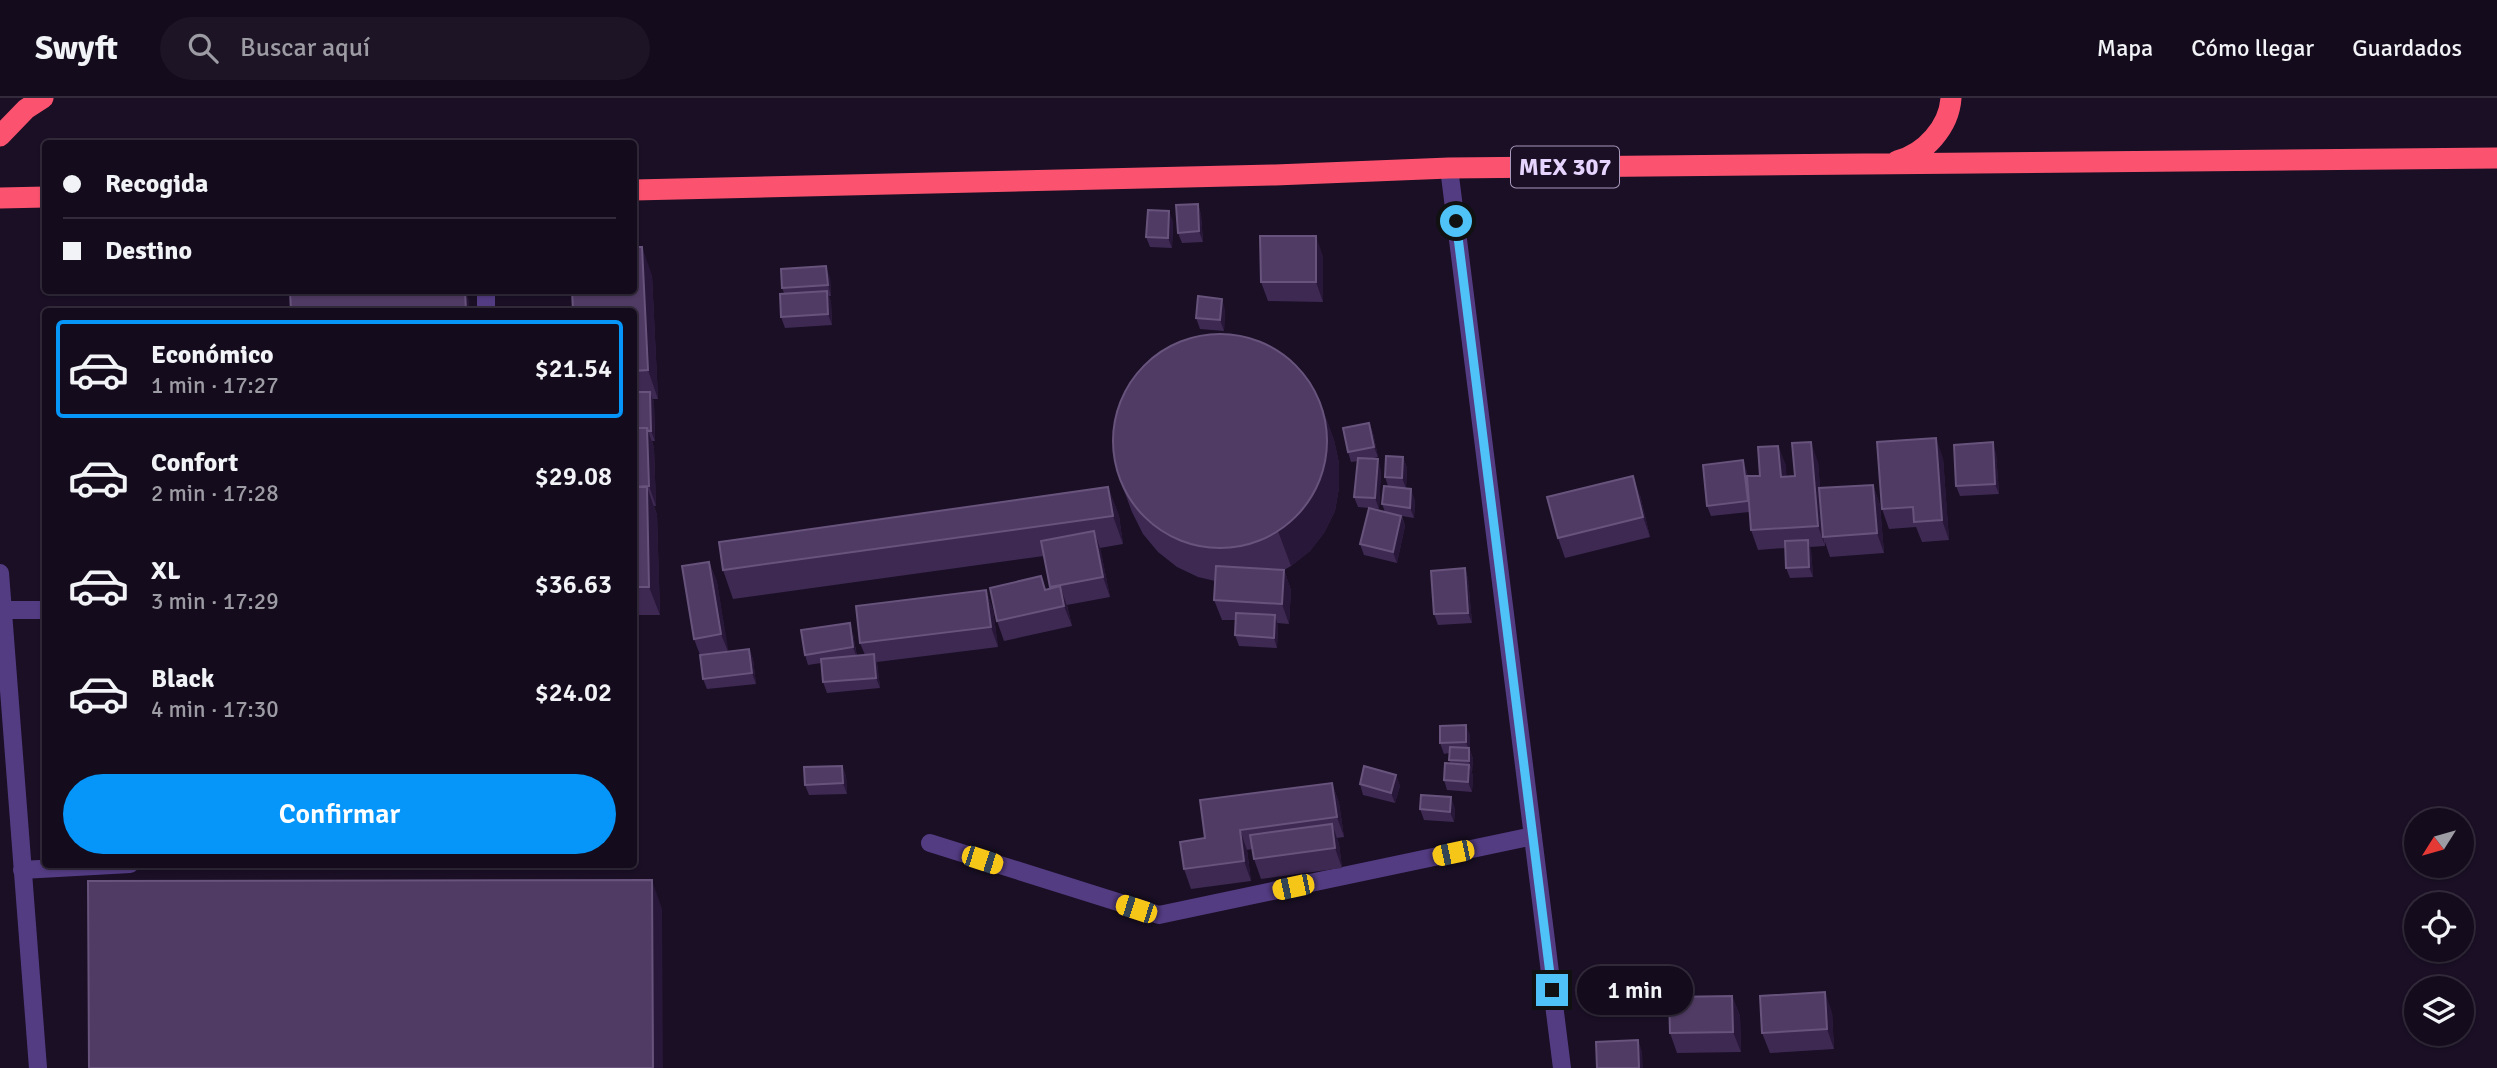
<!DOCTYPE html>
<html lang="es">
<head>
<meta charset="utf-8">
<style>
	:root { --surface:#140b1c; --page:#1d1425; --text:#f1f3f6; --muted:#9d9ba3; --line:#332b3b; --accent:#0695f8 }
	body { margin:0; font-family:Signika,sans-serif; background:var(--page); color:var(--text); height:100vh; display:flex; flex-direction:column; font-size:26px; white-space:nowrap }
	* { box-sizing:border-box; margin:0 }
	p { font-size:23px; color:var(--muted) }
	.icon { flex:none; width:38px; height:38px; fill:none; stroke:currentColor; stroke-width:2; stroke-linecap:round; stroke-linejoin:round }
	.map { position:relative; flex:1; overflow:hidden }
	.side { position:absolute; left:42px; top:210px; width:595px; height:560px; display:flex; flex-direction:column; background:var(--surface); border-radius:7px; box-shadow:0 2px 5px #0004,0 0 0 2px var(--line) }
	.side>* { flex:none }
	.top-card { position:absolute; left:42px; top:42px; width:595px; height:154px; border-radius:7px; box-shadow:0 2px 5px #0004,0 0 0 2px var(--line); display:grid; align-content:center; height:154px; padding:0 21px; background:var(--surface) }
	.needle { width:46px; rotate:233deg }
	.buttons { position:absolute; left:2404px; top:710px; display:grid; gap:14px }
	.buttons a { display:grid; place-items:center; width:70px; height:70px; border-radius:50%; background:var(--surface); box-shadow:0 2px 5px #0004,0 0 0 2px var(--line); font-size:35px }
	.end { position:absolute; width:32px; height:32px; margin:-16px; border:9px solid #4fc3f7; background:#111; box-shadow:0 0 0 4px #111 }
	.from { border-radius:50% }
	.bubble { position:absolute; height:49px; border-radius:24px; background:var(--surface); box-shadow:0 2px 5px #0004,0 0 0 2px var(--line); font-size:23px; font-weight:600; line-height:49px; text-align:center }
	.car { position:absolute; width:21px; height:42px; margin:-21px -10px; border-radius:9px; box-shadow:0 0 5px 2px #0007; background:linear-gradient(#f5c518 24%,#345 0 40%,#f5c518 0 76%,#345 0 86%,#f5c518 0) }
	.top-card b { display:flex; align-items:center; gap:24px; height:66px; font-size:26px }
	.top-card b+b { border-top:2px solid var(--line) }
	.top-card i { width:18px; height:18px; background:var(--text) }
	ul { padding:12px 0 0; list-style:none }
	li { display:flex; align-items:center; gap:21px; height:98px; margin:0 14px 10px; padding:0 7px; border:4px solid transparent; border-radius:7px }
	li div { flex:1 }
	li b { display:block; font-size:26px }
	li em { font-style:normal; font-weight:600 }
	li.current { border-color:var(--accent) }
	li>.icon { width:63px; height:63px; stroke-width:1.5 }
	.action { display:flex; gap:14px; margin-top:auto; padding:14px 21px }
	.action a { flex:1; height:80px; border-radius:42px; background:var(--accent); color:#fff; font-size:28px; font-weight:600; line-height:80px; text-align:center }
	header { display:flex; align-items:center; gap:42px; box-sizing:border-box; height:98px; padding:0 35px; background:var(--surface); border-bottom:2px solid var(--line) }
	header strong { font-size:33px }
	nav { display:flex; gap:38px; margin-inline-start:auto; font-size:24px }
	.search { width:490px; height:63px; background:var(--page); display:flex; align-items:center; gap:18px; box-sizing:border-box; padding:0 24px; border-radius:38px; color:var(--muted); font-size:26px }
	.map>svg:first-child { display:block }
	.lines { fill:none; stroke-linecap:round; stroke-linejoin:round }
	.minor { stroke:#543c83; stroke-width:18 }
	.highway { stroke:#fb536f; stroke-width:21 }
	.wall { fill:#3e2952 }
	.shaded-wall { fill:#281738 }
	.building { fill:#503b64; stroke:#67537c; stroke-width:2 }
	.route { stroke:#4fc3f7; stroke-width:9 }
	.labels { text-anchor:middle; stroke-width:6; stroke-linejoin:round; paint-order:stroke }
	.shield { fill:#1a0f25; stroke:#a999bd; stroke-width:2 }
	.shield-label { font-size:24px; font-weight:bold; fill:#e6d4fe }
</style>
</head>
<body>
<header>
<strong>Swyft</strong>
<div class="search"><svg class="icon" aria-label="search" viewBox="0 0 24 24"><circle cx="10" cy="10" r="6"/><path d="M15 15l6 6"/></svg>Buscar aquí</div>
<nav><a>Mapa</a><a>Cómo llegar</a><a>Guardados</a></nav>
</header>
<div class="map">
<svg width="2497" height="970" viewBox="0 0 2497 970">
	<rect width="100%" height="100%" fill="#1a0f25"/>
	<g class="lines">
		<path class="minor" d="M1449 70 1562 970
			M486 192V214
			M0 475 38 970
			M3 512H46
			M930 745 1159 817 1533 738
			M22 772 130 766"/>
		<path class="highway" d="M0 38 26 11 43 0
			M1897 63C1925 56 1949 29 1951 0
			M634 92 1275 77 1449 70 2497 60
			M0 100 46 99"/>
	</g>
	<path class="wall" d="M1198 106 1201 117 1203 144 1182 145 1178 135Z
		M1173 123 1172 150 1150 149 1146 139Z
		M1323 158V204L1268 203 1261 184Z
		M652 177 658 301H653L654 305 655 343H652L654 350 656 408H654L657 417 660 517H634V214Z
		M830 179 831 198H829L831 204 832 227 785 230 781 219 784 195 782 190Z
		M1225 211 1224 233 1200 231 1196 220Z
		M1321 307 1334 342 1339 365V390L1335 413 1324 435 1310 453 1291 468 1284 472 1291 492 1289 526 1277 525 1278 528 1277 550 1239 548 1235 537 1236 522H1222L1214 502 1215 483 1198 479 1177 469 1158 454 1143 436 1132 414 1119 379Z
		M1369 325 1373 335 1378 359 1369 361 1381 372 1379 411 1371 410 1385 414 1382 406 1388 388 1385 379 1403 359 1407 370 1406 390 1415 402 1414 420 1402 418 1405 428 1397 465 1364 457 1360 446 1369 410 1358 409 1354 399 1358 363 1351 364 1348 354Z
		M1778 348 1786 368V379L1795 378 1818 364 1820 390 1873 387 1880 407 1884 455 1830 459 1825 444V448L1810 449 1811 453 1813 479 1790 480 1786 470 1785 450 1758 452 1751 432 1749 414 1711 418 1707 408 1743 362 1748 378H1760Z
		M1996 355 1999 396 1960 398 1956 388Z
		M1943 360 1949 442 1922 444 1916 429 1889 431 1882 411Z
		M1108 389 1119 418 1123 446 1100 450 1110 499 1067 507 1072 528 1004 543 997 523 1046 491H1050L1044 458 733 501 723 472Z
		M1640 397 1650 439 1565 460 1558 440Z
		M709 464 717 484 728 554 749 551 753 561 756 586 707 591 703 581 700 557 694 541Z
		M1465 470 1468 481 1472 525 1438 527 1434 516Z
		M986 492 993 512 998 549 877 564 880 590 827 595 823 584 821 565 808 567 805 557 853 536 857 558 865 557 860 545Z
		M1470 637V652L1473 661 1472 674 1471 673 1473 677 1472 694 1447 692 1444 682 1450 665 1449 662V655L1444 656 1440 645Z
		M842 668 846 678 847 696 809 697 805 687Z
		M1396 677 1400 688 1395 705 1363 697 1360 686Z
		M1332 685 1339 705 1344 739 1337 740 1339 746 1342 770 1261 781 1254 761 1252 751 1247 752 1251 783 1191 791 1184 771 1205 740Z
		M1455 710 1454 724 1424 722 1420 711Z
		M1732 898 1740 918 1741 954 1677 955 1670 935Z
		M1832 914 1834 951 1770 955 1762 935Z"/>
	<path class="shaded-wall" d="M1198 106 1201 117 1203 144 1199 133Z
		M1169 113 1173 123 1172 150 1168 140Z
		M1316 138 1323 158V204L1316 184Z
		M642 149 652 177 658 301 648 272Z
		M826 168 830 179 831 198 828 187Z
		M465 192 469 202V214H466Z
		M827 193 831 204 832 227 828 216Z
		M1222 201 1225 211 1224 233 1220 222Z
		M650 294 654 305 655 343 651 333Z
		M1321 307 1334 342 1339 365V390L1335 413 1324 435 1310 453 1291 468 1278 433Z
		M1369 325 1373 335 1378 359 1374 349Z
		M647 330 654 350 656 408 649 388Z
		M1936 340 1943 360 1949 442 1942 422Z
		M1811 344 1818 364 1824 439H1823L1825 448 1818 428Z
		M1993 344 1996 355 1999 396 1995 386Z
		M1778 348 1786 368 1788 399 1781 379Z
		M1403 359 1407 370 1406 390 1402 380Z
		M1378 361 1381 372 1379 411 1375 400Z
		M1743 362 1747 373 1752 414 1748 403Z
		M1633 378 1640 397 1650 439 1643 419Z
		M1873 387 1880 407 1884 455 1877 435Z
		M647 389 657 417 660 517 649 489Z
		M1108 389 1119 418 1123 446 1113 418Z
		M1411 391 1415 402 1414 420 1410 410Z
		M1401 418 1405 428 1397 465 1393 454Z
		M1094 433 1101 453 1110 499 1103 479Z
		M1808 442 1811 453 1813 479 1809 469Z
		M709 464 717 484 729 556 721 536Z
		M1465 470 1468 481 1472 525 1468 515Z
		M1284 472 1291 492 1289 526 1282 506Z
		M1060 488 1067 508 1072 528 1064 508Z
		M986 492 993 512 998 549 991 529Z
		M1275 517 1278 528 1277 550 1274 540Z
		M850 525 853 536 857 560 853 549Z
		M749 551 753 561 756 586 752 575Z
		M874 556 877 566 880 590 876 580Z
		M1466 627 1470 637V652L1473 661 1472 674 1469 663V652L1466 644Z
		M1469 667 1473 677 1472 694 1468 684Z
		M842 668 846 678 847 696 843 685Z
		M1396 677 1400 688 1395 705 1391 695Z
		M1332 685 1339 705 1344 739 1337 719Z
		M1451 699 1455 710 1454 724 1450 714Z
		M1332 726 1339 746 1342 770 1335 750Z
		M1240 732 1247 752 1251 783 1244 763Z
		M652 782 662 811 663 970H653Z
		M1825 894 1832 914 1834 951 1827 931Z
		M1732 898 1740 918 1741 954 1733 934Z
		M1638 942 1642 953 1643 970H1639Z"/>
	<path class="building" d="M1198 106 1199 133 1178 135 1176 107Z
		M1148 112 1169 113 1168 140 1146 139Z
		M1260 138H1316V184H1261Z
		M634 149H642L648 272 634 273V214H573L572 192H634Z
		M826 168 828 187 782 190 781 171Z
		M465 192 466 214H291L290 193Z
		M827 193 828 216 781 219 780 196Z
		M1198 198 1222 201 1220 222 1196 220Z
		M1113 343a107 107 0 1 1 214 0a107 107 0 1 1-214 0Z
		M634 294H650L651 333H648L647 330H634Z
		M1369 325 1374 349 1348 354 1343 330Z
		M634 330H647L649 388 634 389Z
		M1936 340 1942 422 1914 424 1913 409 1882 411 1877 344Z
		M1811 344 1818 428 1751 432 1747 378H1760L1758 349 1778 348 1781 379 1795 378 1792 345Z
		M1993 344 1995 386 1956 388 1954 347Z
		M1386 358 1403 359 1402 380 1385 379Z
		M1358 360 1378 361 1375 400 1354 399Z
		M1743 362 1748 403 1707 408 1703 367Z
		M1633 378 1643 419 1558 440 1547 399Z
		M1873 387 1877 435 1823 439 1819 390Z
		M1384 388 1411 391 1410 410 1382 406Z
		M634 389H647L649 489H634Z
		M1108 389 1113 418 723 472 719 444Z
		M1369 410 1401 418 1393 454 1360 446Z
		M1094 433 1103 479 1050 489 1041 443Z
		M1808 442 1809 469 1786 470 1785 443Z
		M709 464 721 536 694 541 682 468Z
		M1216 468 1284 472 1282 506 1214 502Z
		M1465 470 1468 515 1434 516 1431 473Z
		M1041 478 1045 492 1060 488 1064 508 997 523 990 490Z
		M986 492 991 529 860 545 856 508Z
		M1236 515 1275 517 1274 540 1235 537Z
		M850 525 853 549 805 557 801 532Z
		M749 551 752 575 703 581 700 557Z
		M874 556 876 580 823 584 821 561Z
		M1466 627V644L1440 645V628Z
		M1450 649 1469 650V663L1449 662Z
		M1445 665 1469 667 1468 684 1444 682Z
		M842 668 843 685 805 687 804 669Z
		M1364 668 1396 677 1391 695 1360 686Z
		M1332 685 1337 719 1240 732 1244 763 1184 771 1180 744 1205 740 1200 702Z
		M1421 697 1451 699 1450 714 1420 711Z
		M1332 726 1335 750 1254 761 1250 737Z
		M652 782 653 970H89L88 783Z
		M1825 894 1827 931 1762 935 1760 898Z
		M1732 898 1733 934 1670 935 1669 899Z
		M1638 942 1639 970H1597L1596 944Z"/>
	<g class="lines">
		<path class="route" d="M1456 123 1552 892"/>
	</g>
	<g class="labels">
		<rect class="shield" x="1511" y="48.5" width="108" height="41" rx="5"/>
		<g class="shield-label">
			<text x="1565" y="77">MEX 307</text>
		</g>
	</g>
</svg>
<div class="buttons">
<a><svg class="needle" viewBox="-14 -14 28 28"><path d="M0-13l5 13h-10z" fill="#e53935"/><path d="M0 13l5-13h-10z" fill="#9d9ba3"/></svg></a>
<a><svg class="icon" aria-label="locate" viewBox="0 0 24 24"><circle cx="12" cy="12" r="6"/><path d="M12 2v4M12 18v4M2 12h4M18 12h4"/></svg></a>
<a><svg class="icon" aria-label="layers" viewBox="0 0 24 24"><path d="M12 4l9 5-9 5-9-5zM3 14l9 5 9-5"/></svg></a>
</div>
<i class="end from" style="left:1456px;top:123px"></i>
<i class="end" style="left:1552px;top:892px"></i>
<div class="bubble" style="left:1577px;top:868px;width:116px">1 min</div>
<i class="car" style="left:1453px;top:755px;rotate:258deg"></i>
<i class="car" style="left:982px;top:762px;rotate:108deg"></i>
<i class="car" style="left:1293px;top:789px;rotate:258deg"></i>
<i class="car" style="left:1136px;top:811px;rotate:288deg"></i>
<div class="top-card">
<b><i class="from"></i>Recogida</b>
<b><i></i>Destino</b>
</div>
<section class="side">
<ul>
<li class="current"><svg class="icon" aria-label="car" viewBox="0 0 24 24"><path d="M5 17H2v-5l4-1 3-4h7l3 4 3 1v5h-3M9 17h6M6 11h13"/><circle cx="7" cy="17" r="2"/><circle cx="17" cy="17" r="2"/></svg><div><b>Económico</b><p>1 min · 17:27</p></div><em>$21.54</em></li>
<li><svg class="icon" aria-label="car" viewBox="0 0 24 24"><path d="M5 17H2v-5l4-1 3-4h7l3 4 3 1v5h-3M9 17h6M6 11h13"/><circle cx="7" cy="17" r="2"/><circle cx="17" cy="17" r="2"/></svg><div><b>Confort</b><p>2 min · 17:28</p></div><em>$29.08</em></li>
<li><svg class="icon" aria-label="car" viewBox="0 0 24 24"><path d="M5 17H2v-5l4-1 3-4h7l3 4 3 1v5h-3M9 17h6M6 11h13"/><circle cx="7" cy="17" r="2"/><circle cx="17" cy="17" r="2"/></svg><div><b>XL</b><p>3 min · 17:29</p></div><em>$36.63</em></li>
<li><svg class="icon" aria-label="car" viewBox="0 0 24 24"><path d="M5 17H2v-5l4-1 3-4h7l3 4 3 1v5h-3M9 17h6M6 11h13"/><circle cx="7" cy="17" r="2"/><circle cx="17" cy="17" r="2"/></svg><div><b>Black</b><p>4 min · 17:30</p></div><em>$24.02</em></li>
</ul>
<div class="action"><a>Confirmar</a></div>
</section>
</div>
</body>
</html>
